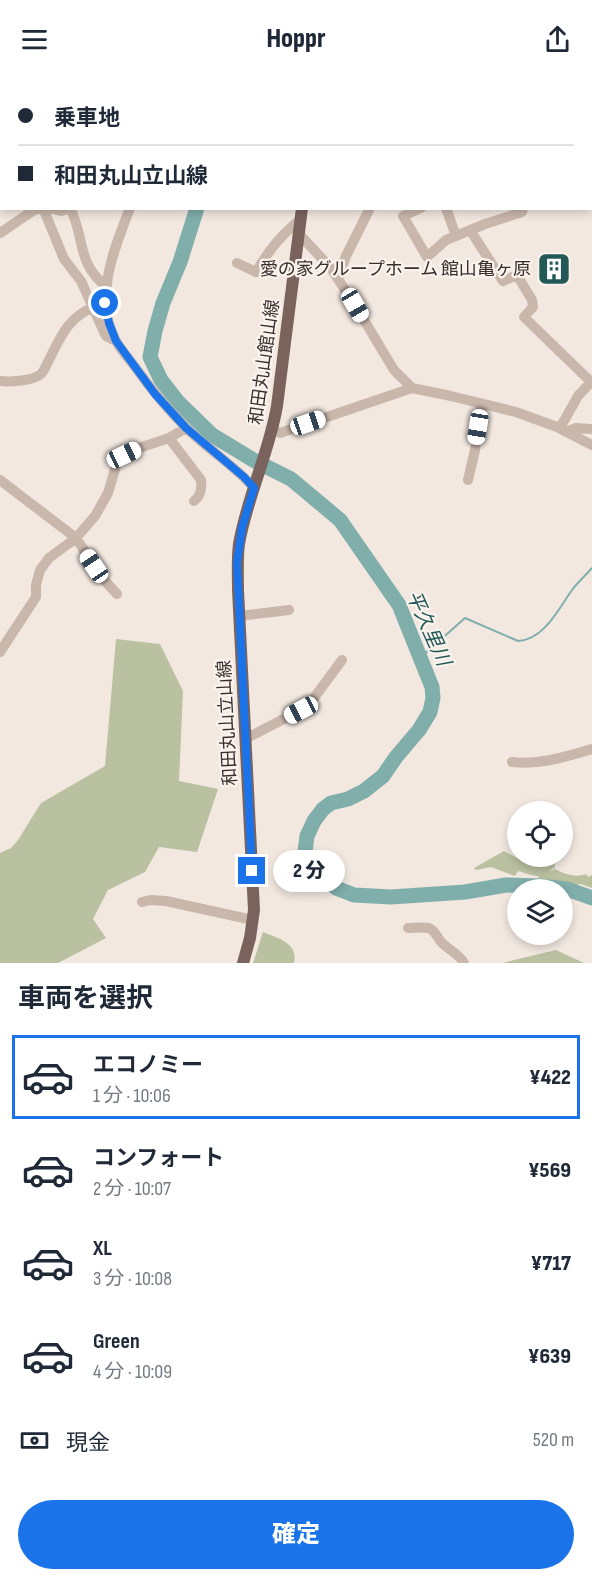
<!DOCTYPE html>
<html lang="ja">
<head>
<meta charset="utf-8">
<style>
	:root { --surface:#fff; --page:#f2f2f3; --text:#1f2937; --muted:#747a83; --line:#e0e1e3; --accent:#1a73e8 }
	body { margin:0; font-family:"Sofia Sans Condensed","Noto Sans JP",sans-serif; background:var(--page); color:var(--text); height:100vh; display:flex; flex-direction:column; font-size:22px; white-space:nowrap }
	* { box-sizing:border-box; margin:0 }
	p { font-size:20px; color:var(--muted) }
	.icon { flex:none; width:33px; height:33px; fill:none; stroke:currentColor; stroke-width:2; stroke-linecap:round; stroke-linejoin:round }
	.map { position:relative; height:885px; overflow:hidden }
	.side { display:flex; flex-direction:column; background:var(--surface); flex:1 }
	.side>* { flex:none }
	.banner { position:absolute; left:0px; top:0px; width:592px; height:132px; box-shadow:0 3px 9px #0003; display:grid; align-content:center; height:132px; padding:0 18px; background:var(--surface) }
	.tools { position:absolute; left:507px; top:723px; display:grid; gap:12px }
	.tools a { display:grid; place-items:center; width:66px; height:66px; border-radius:50%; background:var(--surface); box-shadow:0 3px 9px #0003; font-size:30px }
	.end { position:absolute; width:27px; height:27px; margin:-14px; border:8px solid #1a73e8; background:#fff; box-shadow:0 0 0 3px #fff }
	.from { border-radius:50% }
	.bubble { position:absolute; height:42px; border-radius:21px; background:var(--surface); box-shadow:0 3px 9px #0003; font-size:20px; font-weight:800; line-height:42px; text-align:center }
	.car { position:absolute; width:18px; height:36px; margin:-18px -9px; border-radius:8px; box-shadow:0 0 4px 2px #0007; background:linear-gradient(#fff 24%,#345 0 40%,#fff 0 76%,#345 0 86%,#fff 0) }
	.banner b { display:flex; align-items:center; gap:21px; height:57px; font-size:22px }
	.banner b+b { border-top:2px solid var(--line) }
	.banner i { width:15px; height:15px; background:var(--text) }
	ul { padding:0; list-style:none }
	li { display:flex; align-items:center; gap:18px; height:84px; margin:0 12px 9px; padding:0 6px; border:3px solid transparent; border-radius:0px }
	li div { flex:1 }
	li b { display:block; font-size:22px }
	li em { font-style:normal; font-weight:800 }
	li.on { border-color:var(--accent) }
	li>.icon { width:54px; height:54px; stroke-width:1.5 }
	h2 { padding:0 18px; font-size:27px; line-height:72px }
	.pay { display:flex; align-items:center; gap:15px; height:66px; padding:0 18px; font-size:22px }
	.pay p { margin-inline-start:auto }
	.action { display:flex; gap:12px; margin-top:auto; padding:12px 18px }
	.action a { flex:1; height:69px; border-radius:36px; background:var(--accent); color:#fff; font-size:24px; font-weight:800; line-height:69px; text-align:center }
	header { display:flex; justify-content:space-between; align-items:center; height:78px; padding:0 18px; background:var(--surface); font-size:27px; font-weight:800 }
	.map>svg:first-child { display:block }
	.green { fill:#b9c1a0 }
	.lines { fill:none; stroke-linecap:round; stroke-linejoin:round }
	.stream { stroke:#80aeab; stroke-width:2 }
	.river { stroke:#80aeab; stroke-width:15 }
	.minor { stroke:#cab7ac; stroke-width:10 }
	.major { stroke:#7a635d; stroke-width:12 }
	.route { stroke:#1a73e8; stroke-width:8 }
	.labels { text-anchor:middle; stroke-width:4.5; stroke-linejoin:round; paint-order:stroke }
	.poi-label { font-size:18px; fill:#392e2b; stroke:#faf2ed; text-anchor:end }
	.street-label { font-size:18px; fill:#392e2b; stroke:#faf2ed }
	.water-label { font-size:20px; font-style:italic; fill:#225956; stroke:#faf2ed }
</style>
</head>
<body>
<header><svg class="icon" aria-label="menu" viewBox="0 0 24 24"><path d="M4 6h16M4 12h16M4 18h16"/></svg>Hoppr<svg class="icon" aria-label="share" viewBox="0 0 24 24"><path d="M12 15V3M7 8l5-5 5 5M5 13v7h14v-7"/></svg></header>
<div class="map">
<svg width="592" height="885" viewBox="0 0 592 885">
	<rect width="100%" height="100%" fill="#f2e8e0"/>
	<path class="green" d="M116 561 160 566 183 613 179 703 218 711 197 774 159 769 145 794 108 812 93 841 106 860 58 885H0V775L11 770 18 762 41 725 105 688Z
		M504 773 517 780 520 779 524 785 527 782 534 785 537 782 550 779 554 781 555 789 548 794 555 791C564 796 576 800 586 796L588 799 592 797V810L581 806 566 809 553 808 540 803 538 798 531 797 518 793 515 798 491 789 476 792 474 790Z
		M263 854C277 860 299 865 294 885H253Z
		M556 872 584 885H502Z"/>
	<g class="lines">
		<path class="stream" d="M420 580 465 540 518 563C544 562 559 530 572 512 578 504 586 497 592 490"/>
		<path class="river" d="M273 2 274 0
			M197 130 180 184 163 225 155 253 150 279 161 302 179 325 212 357 255 383 291 401 340 442 399 527 432 609 433 620 430 634 419 652 396 679 383 698 364 713 348 721 331 725 323 731 314 743 307 758 305 774 313 789 336 810 354 817 391 819 465 814 506 807 539 808 567 811 592 820"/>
		<path class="minor" d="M360 0 361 2
			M193 2 194 0
			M0 45 2 46
			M591 57H592
			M591 69 592 70
			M43 130 64 181 81 203 104 254 106 258 116 263
			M49 130 61 133 70 130
			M70 130C85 158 76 185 106 208
			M130 130C114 171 93 221 116 263 122 274 131 283 138 293 155 316 174 339 195 358 215 376 237 390 254 410
			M421 130 403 138 427 179 446 162 485 146 522 134 523 130
			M446 130 456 158
			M470 152 503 203 517 197 532 222 533 229 524 239 591 304
			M0 155 34 132 39 130
			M299 156 330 189 355 227 394 292 412 310
			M237 185 256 194C269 172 281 157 301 141
			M338 201 346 178 370 130
			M0 303C9 304 34 303 41 296 45 292 47 285 50 280 62 255 71 236 99 227
			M560 350 578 318 592 303
			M273 351 280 355 412 310 451 318 516 334 557 349 592 367
			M566 354 576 350 592 351
			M169 360 201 402C202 411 201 418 194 423
			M0 402 76 460 104 502 117 516
			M468 402 475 372 482 326
			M239 538 289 532
			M0 574 36 519V507L40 492 49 480 76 460 95 438 108 415 116 388 124 377 139 370 169 360 186 350
			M245 661 301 632 311 624 342 582
			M512 684C540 687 565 679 592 671
			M142 824 150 822 166 823 253 842
			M408 850C414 850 423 849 429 850 435 852 438 861 442 865 449 872 459 876 464 885"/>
		<path class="major" d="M317 2V0
			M243 885 250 860 254 832 238 512C238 497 237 481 239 466 247 419 269 375 277 328L302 130"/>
	</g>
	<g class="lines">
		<path class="route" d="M105 225 109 245 116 263 155 316 186 350 244 399 254 410 242 450 237 485 252 793"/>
	</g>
	<defs>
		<symbol id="building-square" viewBox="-11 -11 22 22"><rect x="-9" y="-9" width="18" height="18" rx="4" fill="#225956" stroke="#faf2ed"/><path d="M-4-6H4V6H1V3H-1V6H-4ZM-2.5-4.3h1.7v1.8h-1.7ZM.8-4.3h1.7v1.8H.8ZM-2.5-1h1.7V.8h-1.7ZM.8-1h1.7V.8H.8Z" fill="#fff"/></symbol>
	</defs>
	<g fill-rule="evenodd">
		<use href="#building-square" x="535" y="172" width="38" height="38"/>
	</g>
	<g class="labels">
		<g class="poi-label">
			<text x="531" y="197">愛の家グループホーム 館山亀ヶ原</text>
		</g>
		<g class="street-label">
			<text transform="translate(264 284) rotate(-82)" y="6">和田丸山館山線</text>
			<text transform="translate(227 645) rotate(-93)" y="6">和田丸山立山線</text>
		</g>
		<g class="water-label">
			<text transform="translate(429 550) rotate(66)" y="7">平久里川</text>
		</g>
	</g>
</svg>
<div class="tools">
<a><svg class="icon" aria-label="locate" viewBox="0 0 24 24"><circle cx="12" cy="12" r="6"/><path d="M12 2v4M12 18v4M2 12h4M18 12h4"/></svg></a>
<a><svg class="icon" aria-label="layers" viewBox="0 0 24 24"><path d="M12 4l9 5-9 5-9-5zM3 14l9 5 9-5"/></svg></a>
</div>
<i class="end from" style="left:105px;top:225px"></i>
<i class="end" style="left:252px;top:793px"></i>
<div class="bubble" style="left:273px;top:772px;width:72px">2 分</div>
<i class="car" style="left:355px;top:227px;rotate:150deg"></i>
<i class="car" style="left:308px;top:345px;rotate:71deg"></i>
<i class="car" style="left:478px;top:349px;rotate:189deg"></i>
<i class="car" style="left:124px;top:377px;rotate:65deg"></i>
<i class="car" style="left:94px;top:488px;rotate:326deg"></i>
<i class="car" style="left:301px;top:632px;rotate:242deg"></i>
<div class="banner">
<b><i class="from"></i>乗車地</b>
<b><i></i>和田丸山立山線</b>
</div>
</div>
<section class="side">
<h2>車両を選択</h2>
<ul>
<li class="on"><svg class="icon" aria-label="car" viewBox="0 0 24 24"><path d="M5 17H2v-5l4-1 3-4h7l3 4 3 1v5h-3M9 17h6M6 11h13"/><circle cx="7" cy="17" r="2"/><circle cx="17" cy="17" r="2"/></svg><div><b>エコノミー</b><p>1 分 · 10:06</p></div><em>¥422</em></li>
<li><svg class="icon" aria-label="car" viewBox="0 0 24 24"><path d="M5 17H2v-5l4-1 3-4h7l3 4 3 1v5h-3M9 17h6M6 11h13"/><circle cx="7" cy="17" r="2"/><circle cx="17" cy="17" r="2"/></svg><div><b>コンフォート</b><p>2 分 · 10:07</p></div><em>¥569</em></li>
<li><svg class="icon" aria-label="car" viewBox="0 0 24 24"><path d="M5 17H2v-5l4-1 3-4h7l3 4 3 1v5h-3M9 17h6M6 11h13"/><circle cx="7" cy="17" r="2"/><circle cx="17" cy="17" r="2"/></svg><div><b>XL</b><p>3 分 · 10:08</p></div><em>¥717</em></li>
<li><svg class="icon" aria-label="car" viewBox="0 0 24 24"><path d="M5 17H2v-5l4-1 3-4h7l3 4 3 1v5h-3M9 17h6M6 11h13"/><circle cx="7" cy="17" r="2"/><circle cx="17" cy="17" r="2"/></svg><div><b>Green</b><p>4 分 · 10:09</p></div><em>¥639</em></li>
</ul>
<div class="pay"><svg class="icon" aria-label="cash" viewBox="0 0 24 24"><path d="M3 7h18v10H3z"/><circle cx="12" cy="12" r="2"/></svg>現金<p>520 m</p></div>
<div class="action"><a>確定</a></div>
</section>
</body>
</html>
